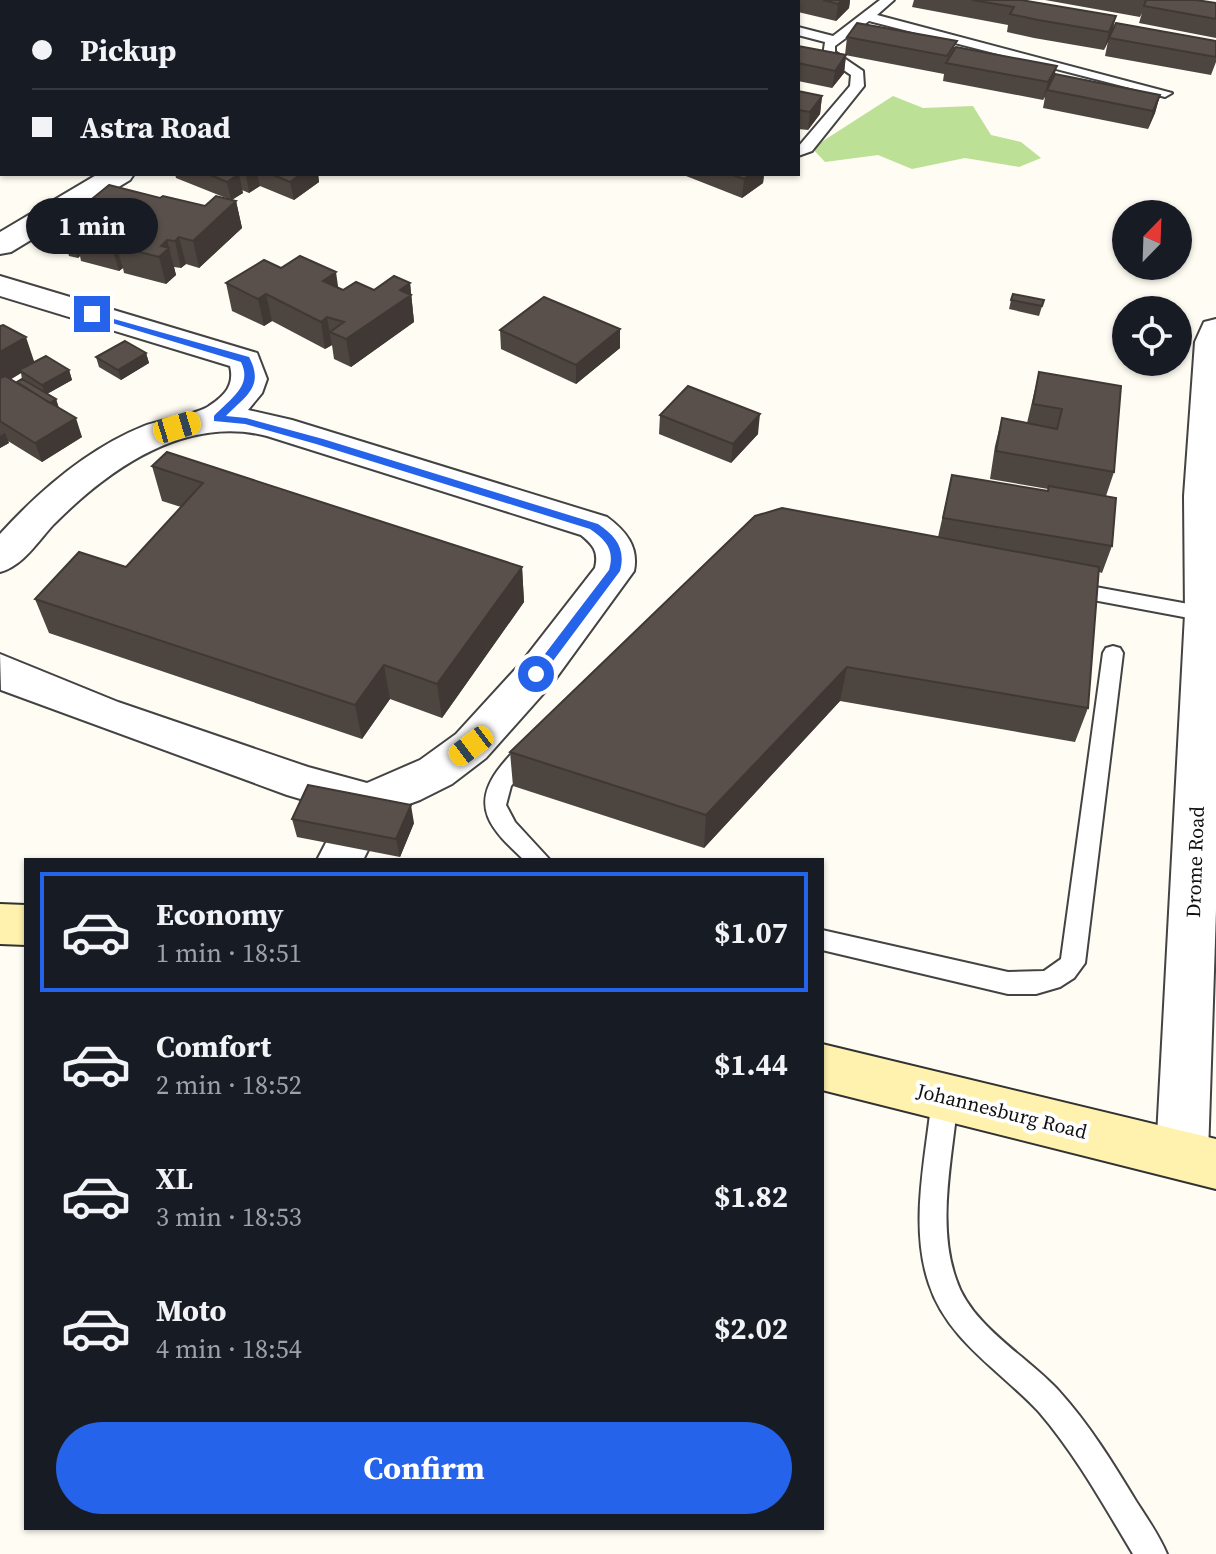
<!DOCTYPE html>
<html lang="en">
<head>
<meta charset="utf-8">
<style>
	:root { --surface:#171b24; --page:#242831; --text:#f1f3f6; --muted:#9ea1a6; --line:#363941; --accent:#2563eb }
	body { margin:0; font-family:"Source Serif 4",serif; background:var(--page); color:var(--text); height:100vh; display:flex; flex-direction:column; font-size:30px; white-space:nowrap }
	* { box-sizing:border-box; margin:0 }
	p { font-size:26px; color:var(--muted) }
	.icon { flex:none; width:44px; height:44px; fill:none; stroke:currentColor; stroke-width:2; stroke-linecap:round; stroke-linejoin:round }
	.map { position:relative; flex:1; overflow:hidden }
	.side { position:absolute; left:24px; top:858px; width:800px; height:672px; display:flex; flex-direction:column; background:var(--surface); border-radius:0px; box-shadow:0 2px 6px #0004 }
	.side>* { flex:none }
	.top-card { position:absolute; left:0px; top:0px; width:800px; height:176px; box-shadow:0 2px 6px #0004; display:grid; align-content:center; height:176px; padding:0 32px; background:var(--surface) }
	.needle { width:52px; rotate:23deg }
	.controls { position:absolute; left:1112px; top:200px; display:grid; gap:16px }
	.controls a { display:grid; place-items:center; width:80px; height:80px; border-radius:50%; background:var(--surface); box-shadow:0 2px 6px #0004; font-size:40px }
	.end { position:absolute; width:36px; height:36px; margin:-18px; border:10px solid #2563eb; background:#fff; box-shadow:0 0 0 4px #fff }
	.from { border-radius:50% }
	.bubble { position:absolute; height:56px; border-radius:28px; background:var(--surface); box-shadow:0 2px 6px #0004; font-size:26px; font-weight:700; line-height:56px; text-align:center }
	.car { position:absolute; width:24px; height:48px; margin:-24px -12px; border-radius:10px; box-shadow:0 0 6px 2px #0007; background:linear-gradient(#f5c518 24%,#345 0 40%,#f5c518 0 76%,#345 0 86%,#f5c518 0) }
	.top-card b { display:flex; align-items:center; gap:28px; height:76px; font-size:30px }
	.top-card b+b { border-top:2px solid var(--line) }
	.top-card i { width:20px; height:20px; background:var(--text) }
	ul { padding:14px 0 0; list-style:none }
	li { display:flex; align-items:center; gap:24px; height:120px; margin:0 16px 12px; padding:0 16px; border:4px solid transparent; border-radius:0px }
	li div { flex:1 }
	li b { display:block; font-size:30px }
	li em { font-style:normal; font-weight:700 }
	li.active { border-color:var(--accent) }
	li>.icon { width:72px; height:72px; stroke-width:1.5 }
	.primary-button { display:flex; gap:16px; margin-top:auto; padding:16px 32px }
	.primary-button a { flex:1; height:92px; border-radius:48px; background:var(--accent); color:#fff; font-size:32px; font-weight:700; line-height:92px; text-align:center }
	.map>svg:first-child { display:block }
	.forest { fill:#bce096 }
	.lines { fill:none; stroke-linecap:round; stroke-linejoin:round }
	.lane-casing { stroke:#434343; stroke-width:4 }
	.street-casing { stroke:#434343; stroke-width:4 }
	.secondary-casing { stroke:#323232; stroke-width:4 }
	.lane { fill:#fff; fill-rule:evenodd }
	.street { fill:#fff; fill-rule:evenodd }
	.secondary { fill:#fff1ae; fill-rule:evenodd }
	.wall { fill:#4d4540; fill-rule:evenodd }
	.shaded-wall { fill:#3f3834 }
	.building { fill:#5a504b; stroke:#3f3834; stroke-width:2 }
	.route { fill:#2563eb }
	.labels { text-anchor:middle; stroke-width:8; stroke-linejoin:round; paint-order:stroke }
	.street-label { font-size:20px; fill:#101010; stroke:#fff }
</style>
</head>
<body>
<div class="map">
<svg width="1216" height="1554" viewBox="0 0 1216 1554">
	<rect width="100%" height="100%" fill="#fffcf3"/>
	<path class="forest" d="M893 96 923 108 973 106 991 135 1021 142 1041 158 1019 167 965 158 912 169 878 155 825 162 812 148Z"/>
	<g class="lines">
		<defs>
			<path id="lane" d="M669 0H688L689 2H670Z
				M880 0H894L877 15 1172 93 1165 97 869 21 835 46V52L863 71 864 86 812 151 798 156V147L850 86 851 75 823 56 825 42 798 35V27L833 36Z
				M1068 582 1205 607 1212 609 1215 614 1212 619 1205 621 1061 594 1058 589Z
				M1113 646 1120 648 1123 653 1085 963 1074 978 1060 987 1036 994H1008L822 950V930L1008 972 1044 971 1061 959 1103 653 1106 648Z
				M534 738 542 740 545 746 511 786 506 805 515 822 550 860H524C492 830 468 807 501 766 510 755 521 742 534 738Z
				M945 1085 954 1089 958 1097C953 1155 936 1223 956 1279 971 1326 1027 1356 1059 1391 1089 1424 1113 1463 1136 1501 1147 1518 1159 1535 1167 1554H1133C1104 1506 1076 1455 1039 1412 1001 1371 947 1340 929 1284 909 1225 926 1157 932 1097L936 1089Z"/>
			<path id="street" d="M77 0H107L109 2H79Z
				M98 174H134L130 180 11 252 0 254V232Z
				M0 276 257 353 267 379 262 393 248 410 292 420 607 517C626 531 639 547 634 571L551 685 486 758 452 784 420 800 368 819 287 795 1 690 0 654 118 702 308 767 367 783 420 760 456 734 521 663 595 568C599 551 593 545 581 535L267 436C185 415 110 468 54 524 38 541 23 566 0 572V534C39 491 89 448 144 426 160 420 198 414 209 406 224 396 235 386 230 366L0 296Z
				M1216 319V910L1208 1155 1201 1173 1182 1180 1163 1173 1156 1155 1185 614 1184 496 1195 342 1204 322Z
				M347 828 363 833 370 846 363 860H317L331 833Z"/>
			<path id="secondary" d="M0 904 26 905V945L0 944Z
				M822 1044 1216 1139V1189L822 1090Z"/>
		</defs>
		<use href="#lane" class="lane-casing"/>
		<use href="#street" class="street-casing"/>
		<use href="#secondary" class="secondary-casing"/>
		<use href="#lane" class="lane"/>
		<use href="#street" class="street"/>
		<use href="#secondary" class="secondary"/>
	</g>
	<path class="wall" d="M173 0H211L208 2H182Z
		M483 0H553L562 2H483Z
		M753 0H850L849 8 836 21 798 12V2H761Z
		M914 0H1021L1112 31 1216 41V62L1211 75 1105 56 1108 41 1104 50 1034 38 1007 32 1008 25 912 7Z
		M1045 0H1196L1216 3V38L1139 23 1142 13 1140 17Z
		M847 37 956 47 1054 76 1160 95 1155 113 1148 129 1043 108 1045 97 1043 100 943 81 944 74 845 55Z
		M0 38 2 39V77H0Z
		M798 46 846 55 844 73 832 88 798 81Z
		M798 91 822 96 820 114 808 130 798 129Z
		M2 115V139L0 138V116Z
		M175 174H318L319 182 294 200 260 186 249 193 242 190 243 193 232 200 236 201 242 228 199 268 186 264 181 268 174 267 176 275 166 284 124 273 123 268 119 271 81 261 80 256 78 258 69 256 59 219 82 207 160 198 205 206 226 198 176 178Z
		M681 174H764L763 183 742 198Z
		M281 268 343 290H374L410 283 414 322 351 367 334 359 332 345 325 349 272 321 264 326 232 311 226 283Z
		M1011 300H1044L1039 316 1009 309Z
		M0 326 35 362 69 370 72 380 47 394 56 399 59 408 82 437 42 462 8 441 9 443 0 448ZM21 373 22 379 17 382 11 379Z
		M500 330 620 348 576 384 501 349Z
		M146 353 149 363 121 380 99 367 96 357Z
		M1039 372 1114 472 1106 496 1112 546 1102 573 1099 572 1088 708 1075 742 840 701 704 848 513 786 510 752 938 537 952 475 1048 491V489L990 479 995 446 1002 418 1027 423Z
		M660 415 758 434 731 463 659 434Z
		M152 466 522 567 524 602 442 718 390 699 362 739 49 633 35 599 126 567 181 507 162 501Z
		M292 819 414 823 400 857 297 837Z"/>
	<path class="shaded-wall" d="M450 0H475V2H447Z
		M842 0H850L849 8 836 21 838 4Z
		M2 3V23L0 24V4Z
		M1116 16 1112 34 1104 50 1109 32Z
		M846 55 844 73 832 88 835 71Z
		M1057 66 1052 84 1047 90 1043 100 1048 82Z
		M1160 95 1155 113 1148 129 1153 111Z
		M822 96 820 114 808 130 810 112Z
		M239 174 243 193 231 200 227 182Z
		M246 174H257L260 186 249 193Z
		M301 174H318L319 182 294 200 290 182Z
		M751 174H764L763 183 742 198 744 179Z
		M236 201 242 228 199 268 193 241Z
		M116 223 120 237 122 235 126 248 116 246 123 268 119 271 107 231Z
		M179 237 186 264 181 268 175 241Z
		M167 240 176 275 166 284 159 257 161 246Z
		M77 247 80 256 78 258 75 249Z
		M336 272 340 300 323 281Z
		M410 283 414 322 351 367 346 339 400 290Z
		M266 294 272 321 264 326 258 299Z
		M327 317 332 345 325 349 321 322Z
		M620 329V348L576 384V365Z
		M26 337 35 364 19 370 21 373 0 386V352Z
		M146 353 149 363 121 380 118 370Z
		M69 370 72 380 45 395 42 385Z
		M56 399 59 409 45 406Z
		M760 414 758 434 731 463 733 444Z
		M76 418 82 437 42 462 35 443Z
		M5 433 9 443 0 448V436Z
		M522 567 524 602 442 718 437 684Z
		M384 665 390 699 362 739 355 705Z
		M847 667 840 701 704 848 706 815Z
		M411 805 414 823 400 857 396 839Z"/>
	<path class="building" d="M20 0H51L56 2H15Z
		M364 0H400L409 2H362Z
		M406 0H450L447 2H412Z
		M491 0H553L562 2H499Z
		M823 0H842L838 4Z
		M972 0H1021L1116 16 1109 32 1038 20 1010 14 1014 7Z
		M1146 0H1196L1216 3V19L1144 6Z
		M857 23 957 41 947 56 847 37Z
		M1116 23 1216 41V57L1109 38Z
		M0 38 2 39V61L0 60Z
		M798 46 846 55 835 71 798 63Z
		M956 47 1057 66 1048 82 946 63Z
		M1055 74 1160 95 1153 111 1047 90Z
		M798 91 822 96 810 112 798 110Z
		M208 174H239L227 182Z
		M271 174H301L290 182Z
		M730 174H751L744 179Z
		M109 185 160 198 163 196 205 206 216 196 236 201 193 241 179 237 175 241 167 240 161 246 169 248 159 257 116 246 138 226 116 223 107 231 122 235 112 244 73 234 83 225 59 219 75 205 82 207Z
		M72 241 76 242 77 247 75 249 66 246Z
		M300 256 336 272 323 281 343 290 356 282 374 290 394 276 410 283 400 290 411 295 346 339 330 332 344 322 327 317 321 322 266 294 258 299 226 283 264 260 281 268Z
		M1013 294 1044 300 1042 306 1011 300Z
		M544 297 620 329 576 365 500 330Z
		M3 325 26 337 0 352V326Z
		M125 341 146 353 118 370 96 357Z
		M46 356 69 370 42 385 19 370Z
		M1039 372 1121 386 1114 472 996 451 1002 418 1057 429 1062 409 1033 404Z
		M5 376 76 418 35 443 0 421V378Z
		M22 379 56 399 50 403 17 382Z
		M688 386 760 414 733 444 660 415Z
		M167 452 522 567 437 684 384 665 355 705 35 599 79 552 126 567 203 483 152 466Z
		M952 475 1048 491 1049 486 1116 498 1112 546 943 518Z
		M782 508 1099 567 1088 708 847 667 706 815 510 752 755 516Z
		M308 785 411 805 396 839 292 819Z"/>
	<path class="route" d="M89 312 249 357C265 387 245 396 226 416L246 418 323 439 598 524C616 536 626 549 620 571L541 677H532V671L609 570C615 550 606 540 590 529L316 444 245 424 214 421V416C230 399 253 386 241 362L89 316Z"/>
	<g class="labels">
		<g class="street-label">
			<text transform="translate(1195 862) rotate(-88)" y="7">Drome Road</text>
			<text transform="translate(1002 1111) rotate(14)" y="7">Johannesburg Road</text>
		</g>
	</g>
</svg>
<div class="controls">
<a><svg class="needle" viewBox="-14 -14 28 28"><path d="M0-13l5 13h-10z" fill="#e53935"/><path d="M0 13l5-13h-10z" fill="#9ea1a6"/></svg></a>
<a><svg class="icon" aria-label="locate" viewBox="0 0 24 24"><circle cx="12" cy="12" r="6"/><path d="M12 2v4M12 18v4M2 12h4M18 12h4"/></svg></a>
</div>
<i class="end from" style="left:536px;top:674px"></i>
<i class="end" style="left:92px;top:314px"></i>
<div class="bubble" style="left:26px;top:198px;width:132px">1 min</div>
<i class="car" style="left:177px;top:427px;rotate:73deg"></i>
<i class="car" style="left:471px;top:746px;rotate:233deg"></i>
<div class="top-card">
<b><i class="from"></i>Pickup</b>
<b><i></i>Astra Road</b>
</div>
<section class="side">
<ul>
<li class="active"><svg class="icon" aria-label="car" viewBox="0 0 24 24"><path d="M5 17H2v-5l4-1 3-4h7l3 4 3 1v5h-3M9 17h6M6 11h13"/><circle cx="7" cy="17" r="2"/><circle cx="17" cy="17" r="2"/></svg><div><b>Economy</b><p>1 min · 18:51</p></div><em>$1.07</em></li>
<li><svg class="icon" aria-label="car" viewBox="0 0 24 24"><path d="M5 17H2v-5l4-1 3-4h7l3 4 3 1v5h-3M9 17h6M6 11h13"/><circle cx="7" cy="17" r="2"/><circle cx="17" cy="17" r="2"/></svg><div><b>Comfort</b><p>2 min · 18:52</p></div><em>$1.44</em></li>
<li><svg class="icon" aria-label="car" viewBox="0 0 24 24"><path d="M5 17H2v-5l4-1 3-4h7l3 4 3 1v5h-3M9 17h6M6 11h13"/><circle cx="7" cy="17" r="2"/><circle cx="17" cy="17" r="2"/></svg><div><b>XL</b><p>3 min · 18:53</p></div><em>$1.82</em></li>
<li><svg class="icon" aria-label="car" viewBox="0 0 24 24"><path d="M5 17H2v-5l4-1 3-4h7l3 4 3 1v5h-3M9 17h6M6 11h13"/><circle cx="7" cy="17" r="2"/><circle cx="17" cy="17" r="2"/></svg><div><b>Moto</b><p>4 min · 18:54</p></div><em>$2.02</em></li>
</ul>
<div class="primary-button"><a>Confirm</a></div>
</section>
</div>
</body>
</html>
